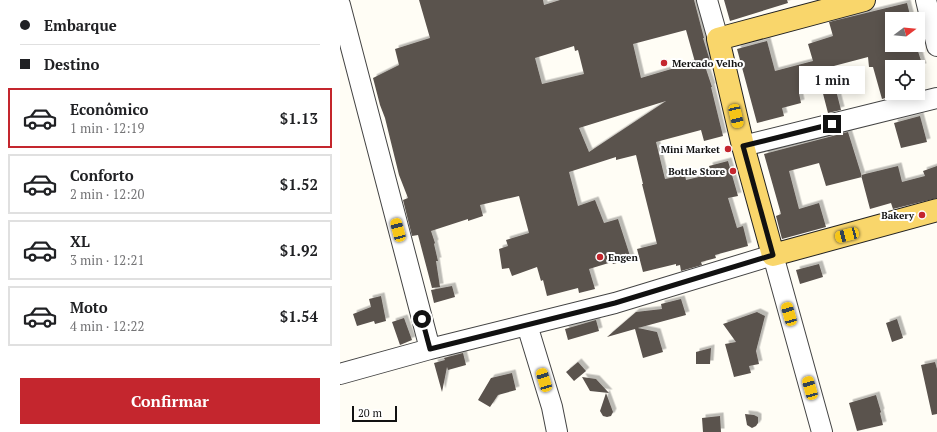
<!DOCTYPE html>
<html lang="pt">
<head>
<meta charset="utf-8">
<style>
	:root { --surface:#fff; --page:#f2f2f2; --text:#202124; --muted:#757577; --line:#e0e0e0; --accent:#c4262e }
	body { margin:0; font-family:"PT Serif",serif; background:var(--page); color:var(--text); height:100vh; display:flex; flex-direction:column; font-size:15px; white-space:nowrap }
	* { box-sizing:border-box; margin:0 }
	p { font-size:13px; color:var(--muted) }
	.icon { flex:none; width:22px; height:22px; fill:none; stroke:currentColor; stroke-width:2; stroke-linecap:round; stroke-linejoin:round }
	.map { position:relative; flex:1; overflow:hidden }
	.details { display:flex; flex-direction:column; background:var(--surface); width:340px }
	.details>* { flex:none }
	.hud { display:grid; align-content:center; height:88px; padding:0 20px; background:var(--surface) }
	.needle { width:26px; rotate:74deg }
	.buttons { position:absolute; left:545px; top:12px; display:grid; gap:8px }
	.buttons a { display:grid; place-items:center; width:40px; height:40px; border-radius:0px; background:var(--surface); box-shadow:0 2px 10px #0003; font-size:20px }
	.scale { position:absolute; left:12px; bottom:10px; width:45px; box-sizing:border-box; padding-left:4px; border:2px solid #111; border-top:0; font-size:11px; line-height:14px; white-space:nowrap; color:#111; -webkit-text-stroke:3px #fff; paint-order:stroke }
	.end { position:absolute; width:18px; height:18px; margin:-9px; border:5px solid #111; background:#fff; box-shadow:0 0 0 2px #fff }
	.from { border-radius:50% }
	.bubble { position:absolute; height:28px; border-radius:0px; background:var(--surface); box-shadow:0 2px 10px #0003; font-size:13px; font-weight:600; line-height:28px; text-align:center }
	.car { position:absolute; width:12px; height:24px; margin:-12px -6px; border-radius:5px; box-shadow:0 0 3px 1px #0007; background:linear-gradient(#f5c518 24%,#345 0 40%,#f5c518 0 76%,#345 0 86%,#f5c518 0) }
	.hud b { display:flex; align-items:center; gap:14px; height:38px; font-size:15px }
	.hud b+b { border-top:1px solid var(--line) }
	.hud i { width:10px; height:10px; background:var(--text) }
	ul { padding:0; list-style:none }
	li { display:flex; align-items:center; gap:12px; height:60px; margin:0 8px 6px; padding:0 12px; border:2px solid var(--line); border-radius:0px }
	li div { flex:1 }
	li b { display:block; font-size:15px }
	li em { font-style:normal; font-weight:600 }
	li.selected { border-color:var(--accent) }
	li>.icon { width:36px; height:36px; stroke-width:1.5 }
	.action { display:flex; gap:8px; margin-top:auto; padding:8px 20px }
	.action a { flex:1; height:46px; border-radius:0px; background:var(--accent); color:#fff; font-size:16px; font-weight:600; line-height:46px; text-align:center }
	main { display:flex; flex:1; min-height:0 }
	.map>svg:first-child { display:block }
	.building { fill:#5a524d; fill-rule:evenodd; filter:url(#shadow) }
	.lines { fill:none; stroke-linecap:round; stroke-linejoin:round }
	.minor-casing { stroke:#444; stroke-width:22 }
	.major-casing { stroke:#222; stroke-width:24 }
	.minor { stroke:#fff; stroke-width:20 }
	.major { stroke:#f9d66b; stroke-width:22 }
	.route { stroke:#111; stroke-width:5 }
	.poi-dot { fill:#c4262e; stroke:#fff; stroke-width:1.5 }
	.labels { text-anchor:middle; stroke-width:4; stroke-linejoin:round; paint-order:stroke }
	.poi-label { font-size:10px; font-weight:bold; fill:#111; stroke:#fff; text-anchor:end }
</style>
</head>
<body>
<main>
<section class="details">
<div class="hud">
<b><i class="from"></i>Embarque</b>
<b><i></i>Destino</b>
</div>
<ul>
<li class="selected"><svg class="icon" aria-label="car" viewBox="0 0 24 24"><path d="M5 17H2v-5l4-1 3-4h7l3 4 3 1v5h-3M9 17h6M6 11h13"/><circle cx="7" cy="17" r="2"/><circle cx="17" cy="17" r="2"/></svg><div><b>Econômico</b><p>1 min · 12:19</p></div><em>$1.13</em></li>
<li><svg class="icon" aria-label="car" viewBox="0 0 24 24"><path d="M5 17H2v-5l4-1 3-4h7l3 4 3 1v5h-3M9 17h6M6 11h13"/><circle cx="7" cy="17" r="2"/><circle cx="17" cy="17" r="2"/></svg><div><b>Conforto</b><p>2 min · 12:20</p></div><em>$1.52</em></li>
<li><svg class="icon" aria-label="car" viewBox="0 0 24 24"><path d="M5 17H2v-5l4-1 3-4h7l3 4 3 1v5h-3M9 17h6M6 11h13"/><circle cx="7" cy="17" r="2"/><circle cx="17" cy="17" r="2"/></svg><div><b>XL</b><p>3 min · 12:21</p></div><em>$1.92</em></li>
<li><svg class="icon" aria-label="car" viewBox="0 0 24 24"><path d="M5 17H2v-5l4-1 3-4h7l3 4 3 1v5h-3M9 17h6M6 11h13"/><circle cx="7" cy="17" r="2"/><circle cx="17" cy="17" r="2"/></svg><div><b>Moto</b><p>4 min · 12:22</p></div><em>$1.54</em></li>
</ul>
<div class="action"><a>Confirmar</a></div>
</section>
<div class="map">
<svg width="597" height="432" viewBox="0 0 597 432">
	<defs>
		<filter id="shadow"><feDropShadow dx="3.5" dy="-3.5" stdDeviation="0" flood-color="#0004"/></filter>
	</defs>
	<rect width="100%" height="100%" fill="#fffdf5"/>
	<path class="building" d="M79 0H203L204 5 220 0H354L364 38H363L370 61 364 63 372 87H371L383 136 364 141 361 130 316 142 325 179 345 175 346 180 371 174 369 166 388 161 398 196 388 198 397 228 403 226 408 246 375 255 376 258 361 262 362 265 341 271 340 265 336 266V264L303 272 297 249 317 244 302 184H303L296 155 276 160V157L229 172 238 206 255 200 264 223 278 219 291 259 273 264 272 262 249 269 255 289 239 293 238 288 207 296 203 280 201 281 197 267 172 276 169 268 162 269 159 249 168 246 166 240 189 233 179 196 140 205 143 216 128 221V219L91 231 95 243 94 244 98 261H96L100 287 92 288 78 235 72 236 63 200 68 198 59 175 45 118 40 105 33 78 59 65 55 49 90 38ZM346 30 355 62 301 78 293 44ZM234 46 235 51 238 50 244 74 202 84 195 58ZM326 101 249 152 239 128Z
		M384 0H447L448 3 390 21Z
		M567 3 571 19H552V45H576L583 67H552V96L542 99 533 67H529L528 57 490 67 501 110 488 113 481 86 459 93 461 103 442 108 444 116 417 123 397 49 427 41 435 71 473 61 468 44 493 36 489 22Z
		M580 116 587 142 561 148 554 123Z
		M508 132 522 177 486 186 479 163 449 171 459 209 479 203 486 227 442 239 436 216 441 214 424 154Z
		M558 166 562 182 585 176 583 171 597 166V198L553 209 551 203 530 209 521 175Z
		M479 264 483 277 460 284 456 270Z
		M112 286 115 297 94 303 91 290Z
		M41 296 46 321 35 324 34 321 17 326 13 314 31 307 29 299Z
		M341 299 346 315 298 328 317 332 323 352 303 358 295 329 267 337 296 312 322 309 321 304Z
		M417 312 425 316 416 351 419 364 409 366 411 373 394 377 385 344 396 342 383 324Z
		M64 318 72 340 60 345 52 322Z
		M557 319 563 338 552 342 546 323Z
		M256 320 259 331 228 340 225 329Z
		M371 348 370 364H356V352Z
		M123 353 126 365 108 370 107 367 102 392 94 363 105 360 104 358Z
		M238 362 246 371 234 381 226 372Z
		M595 362 597 369V414L592 415 581 365Z
		M172 373 176 390 158 395 150 407 138 400 151 378Z
		M242 377 256 379 269 393 250 391Z
		M266 393 273 412 271 416 267 417 263 416 260 411Z
		M536 395 541 412 540 413 543 425 517 431 509 403Z
		M405 414 414 415 418 417V423L416 426 412 428 407 425Z
		M380 416 381 432H363L362 418Z"/>
	<g class="lines">
		<defs>
			<path id="minor" d="M367 0 378 39
				M586 0 597 46
				M0 5 90 349
				M403 146 597 98
				M187 325 212 407 217 432
				M0 374 90 349 275 303 433 255 482 432"/>
			<path id="major" d="M524 0 378 39 403 146 433 255 597 210"/>
		</defs>
		<use href="#minor" class="minor-casing"/>
		<use href="#major" class="major-casing"/>
		<use href="#minor" class="minor"/>
		<use href="#major" class="major"/>
	</g>
	<g class="lines">
		<path class="route" d="M82 319 90 349 275 303 433 255 403 146 492 124"/>
	</g>
	<g class="poi-dot">
		<circle cx="324" cy="63" r="4"/>
		<circle cx="388" cy="149" r="4"/>
		<circle cx="393" cy="171" r="4"/>
		<circle cx="582" cy="215" r="4"/>
		<circle cx="260" cy="257" r="4"/>
	</g>
	<g class="labels">
		<g class="poi-label">
			<text x="332" y="67" text-anchor="start">Mercado Velho</text>
			<text x="380" y="153">Mini Market</text>
			<text x="385" y="175">Bottle Store</text>
			<text x="574" y="219">Bakery</text>
			<text x="268" y="261" text-anchor="start">Engen</text>
		</g>
	</g>
</svg>
<div class="buttons">
<a><svg class="needle" viewBox="-14 -14 28 28"><path d="M0-13l5 13h-10z" fill="#e53935"/><path d="M0 13l5-13h-10z" fill="#757577"/></svg></a>
<a><svg class="icon" aria-label="locate" viewBox="0 0 24 24"><circle cx="12" cy="12" r="6"/><path d="M12 2v4M12 18v4M2 12h4M18 12h4"/></svg></a>
</div>
<div class="scale">20 m</div>
<i class="end from" style="left:82px;top:319px"></i>
<i class="end" style="left:492px;top:124px"></i>
<div class="bubble" style="left:459px;top:66px;width:66px">1 min</div>
<i class="car" style="left:396px;top:116px;rotate:167deg"></i>
<i class="car" style="left:58px;top:230px;rotate:345deg"></i>
<i class="car" style="left:507px;top:235px;rotate:255deg"></i>
<i class="car" style="left:449px;top:314px;rotate:344deg"></i>
<i class="car" style="left:204px;top:380px;rotate:343deg"></i>
<i class="car" style="left:470px;top:388px;rotate:344deg"></i>
</div>
</main>
</body>
</html>
